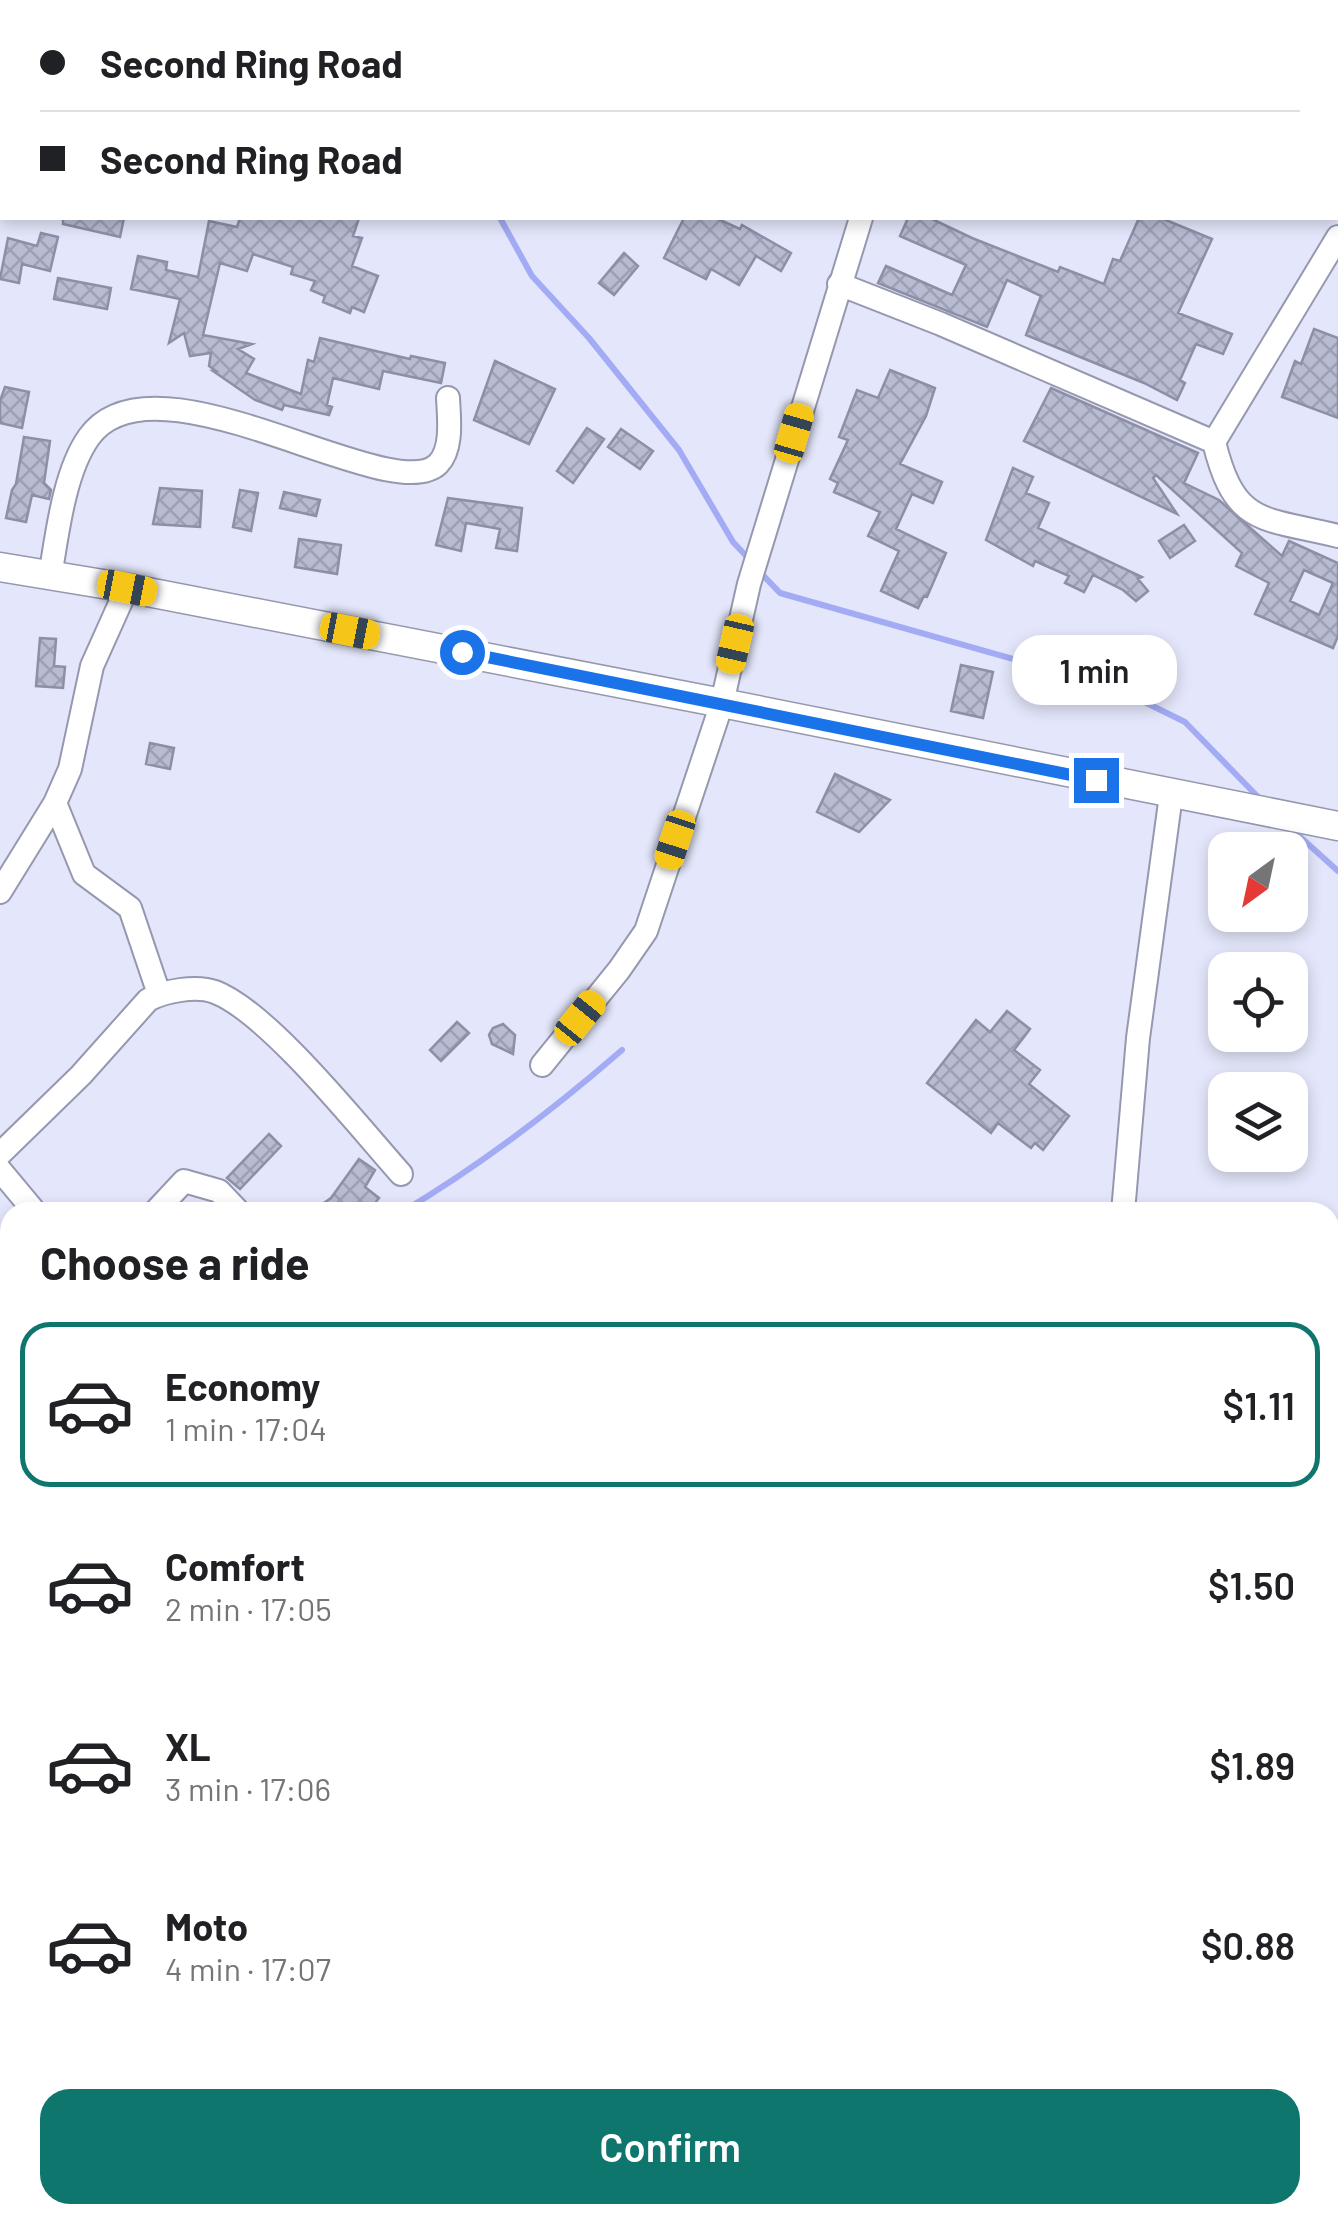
<!DOCTYPE html>
<html lang="en">
<head>
<meta charset="utf-8">
<style>
	:root { --surface:#fff; --page:#f6f6f6; --text:#202124; --muted:#757577; --line:#e0e0e0; --accent:#0f766e }
	body { margin:0; font-family:Barlow,sans-serif; background:var(--page); color:var(--text); height:100vh; display:flex; flex-direction:column; font-size:38px; white-space:nowrap }
	* { box-sizing:border-box; margin:0 }
	p { font-size:32px; color:var(--muted) }
	.icon { flex:none; width:55px; height:55px; fill:none; stroke:currentColor; stroke-width:2; stroke-linecap:round; stroke-linejoin:round }
	.map { position:relative; flex:1; overflow:hidden }
	.side { position:absolute; left:0px; top:1202px; width:1340px; height:1022px; display:flex; flex-direction:column; background:var(--surface); border-radius:30px 30px 0 0; box-shadow:0 5px 15px #0003 }
	.side>* { flex:none }
	.banner { position:absolute; left:0px; top:0px; width:1340px; height:220px; box-shadow:0 5px 15px #0003; display:grid; align-content:center; height:220px; padding:0 40px; background:var(--surface) }
	.needle { width:65px; rotate:213deg }
	.fabs { position:absolute; left:1208px; top:832px; display:grid; gap:20px }
	.fabs a { display:grid; place-items:center; width:100px; height:100px; border-radius:20px; background:var(--surface); box-shadow:0 5px 15px #0003; font-size:50px }
	.end { position:absolute; width:45px; height:45px; margin:-22px; border:12px solid #1a73e8; background:#fff; box-shadow:0 0 0 5px #fff }
	.from { border-radius:50% }
	.bubble { position:absolute; height:70px; border-radius:30px; background:var(--surface); box-shadow:0 5px 15px #0003; font-size:32px; font-weight:600; line-height:70px; text-align:center }
	.car { position:absolute; width:30px; height:60px; margin:-30px -15px; border-radius:12px; box-shadow:0 0 8px 2px #0007; background:linear-gradient(#f5c518 24%,#345 0 40%,#f5c518 0 76%,#345 0 86%,#f5c518 0) }
	.banner b { display:flex; align-items:center; gap:35px; height:95px; font-size:38px }
	.banner b+b { border-top:2px solid var(--line) }
	.banner i { width:25px; height:25px; background:var(--text) }
	ul { padding:0; list-style:none }
	li { display:flex; align-items:center; gap:30px; height:165px; margin:0 20px 15px; padding:0 20px; border:5px solid transparent; border-radius:30px }
	li div { flex:1 }
	li b { display:block; font-size:38px }
	li em { font-style:normal; font-weight:600 }
	li.on { border-color:var(--accent) }
	li>.icon { width:90px; height:90px; stroke-width:1.5 }
	h2 { padding:0 40px; font-size:45px; line-height:120px }
	.primary-button { display:flex; gap:20px; margin-top:auto; padding:20px 40px }
	.primary-button a { flex:1; height:115px; border-radius:30px; background:var(--accent); color:#fff; font-size:40px; font-weight:600; line-height:115px; text-align:center }
	.map>svg:first-child { display:block }
	.lines { fill:none; stroke-linecap:round; stroke-linejoin:round }
	.stream { stroke:#a2abf3; stroke-width:6 }
	.building { fill:url(#building-cross-hatch); stroke:#8c8fa6; stroke-width:2.5; fill-rule:evenodd }
	.minor-casing { stroke:#9598af; stroke-width:26 }
	.major-casing { stroke:#9598af; stroke-width:31 }
	.minor { stroke:#fff; stroke-width:22 }
	.major { stroke:#fff; stroke-width:28 }
	.route { stroke:#1a73e8; stroke-width:12 }
</style>
</head>
<body>
<div class="map">
<svg width="1338" height="2223" viewBox="0 0 1338 2223">
	<defs>
		<pattern id="building-cross-hatch" width="8" height="8" patternUnits="userSpaceOnUse" patternTransform="scale(2.5)"><rect width="8" height="8" fill="#b8bcd3"/><path d="M0 0l8 8M0 8l8-8" fill="none" stroke="#9da0b4"/></pattern>
	</defs>
	<rect width="100%" height="100%" fill="#e4e7fb"/>
	<g class="lines">
		<path class="stream" d="M0 183 2 182
			M500 218 532 276 589 338 679 450 733 542 749 559
			M760 572 780 593 1116 688 1185 722 1260 799
			M1287 825 1338 871
			M402 1212C481 1165 552 1111 622 1050
			M0 1444 10 1439"/>
	</g>
	<path class="building" d="M63 218H124L120 237 63 224Z
		M240 218H359L353 236 362 238 352 266 378 276 364 312 352 307 350 313 323 302 325 296 311 290 315 281 291 274 293 267 253 254 247 271 220 263 203 335 252 344 238 349 254 359 246 373 301 394 308 360 314 362 320 338 410 359 411 356 445 363 441 383 383 371 379 389 333 378 327 405 332 407 329 415 284 405 282 410 255 400 213 371H216L209 366 211 353 190 356 184 333 169 343 180 299 131 289 138 256 167 262 166 270 198 277 209 221 237 227Z
		M684 218H716L740 229 742 225 791 253 781 271 756 256 739 285 711 269 706 279 664 258Z
		M908 218H930L972 238 1058 272 1060 267 1104 284 1113 259 1120 261 1139 218H1161L1212 239 1178 313 1232 334 1223 354 1196 344 1180 380 1185 383 1177 400 1144 383 1026 335 1041 296 1007 280 987 327 878 283 886 266 952 295 966 265 900 236Z
		M41 233 58 237 50 271 22 264 19 283 0 279 8 238 37 246Z
		M624 253 638 266 614 295 599 283Z
		M58 278 111 288 107 309 54 299Z
		M1314 329 1338 338V418L1282 397 1295 361 1301 364Z
		M495 361 555 389 529 444 474 420Z
		M890 370 935 388 926 416 900 464 942 482 933 503 912 494 896 529 946 553 927 597 924 596 918 608 881 591 899 551 868 536 880 512 834 492 838 483 830 479 848 440 839 437 857 390 878 398Z
		M5 387 29 392 22 428 0 423V401Z
		M1051 388 1198 453 1184 483 1219 500 1282 556 1289 541 1338 563V636L1333 648 1255 614 1269 583 1236 566 1242 553 1156 475 1153 478 1177 514 1024 441ZM1304 570 1333 583 1319 615 1290 601Z
		M587 428 604 439 573 483 557 471Z
		M621 429 653 451 640 469 608 447Z
		M24 437 50 441 44 483 51 490 49 499 32 495 26 522 6 518 12 490 16 484Z
		M1013 468 1033 477 1026 493 1049 503 1038 528 1142 577 1138 579 1148 591 1136 601 1123 590 1093 575 1084 592 1065 583 1069 576 1035 561 1033 566 986 540Z
		M160 488 202 491 200 527 153 524Z
		M240 490 258 493 251 531 233 527Z
		M284 492 320 500 316 516 280 508Z
		M448 498 522 508 517 551 496 548 500 529 466 523 461 551 436 545Z
		M1184 525 1195 541 1170 558 1159 541Z
		M299 539 341 545 337 574 295 567Z
		M40 638 56 639 54 666 65 667 63 688 36 686Z
		M961 665 993 672 983 718 951 711Z
		M150 743 174 748 170 769 146 764Z
		M835 774 890 800 859 832 817 812Z
		M1007 1011 1030 1029 1014 1050 1040 1070 1029 1084 1069 1116 1043 1150 1035 1143 1031 1148 998 1123 991 1133 927 1083 976 1020 990 1032Z
		M457 1022 469 1033 441 1061 430 1050Z
		M503 1024 515 1035 513 1054 492 1044 489 1035 493 1028Z
		M269 1134 281 1146 240 1189 227 1178Z
		M359 1159 375 1170 365 1187 379 1198 368 1212H311L331 1198Z"/>
	<g class="lines">
		<defs>
			<path id="minor" d="M329 0 337 2
				M1218 0 1223 2
				M633 2 635 0
				M941 2 942 0
				M1338 53V54
				M1338 237 1214 442C1235 527 1262 517 1338 536
				M839 284 941 324 1214 442
				M50 577C57 535 64 472 89 437 154 345 391 510 438 464 453 449 449 418 448 398
				M55 803 84 874 130 908 159 994
				M0 892 55 803 70 769 92 666 127 588
				M542 1065 619 970 646 931 722 703 749 584 861 218
				M0 1154 81 1075 148 1000C164 991 196 985 215 992 268 1012 360 1128 401 1174
				M0 1170 35 1212
				M155 1212 184 1181 219 1191 239 1212
				M1123 1212 1138 1038 1171 795
				M0 1339 10 1338
				M360 2215 364 2223
				M967 2215 979 2223
				M861 2223 866 2215"/>
			<path id="major" d="M0 567 127 588 722 703 1338 826"/>
		</defs>
		<use href="#minor" class="minor-casing"/>
		<use href="#major" class="major-casing"/>
		<use href="#minor" class="minor"/>
		<use href="#major" class="major"/>
	</g>
	<g class="lines">
		<path class="route" d="M462 652 1096 780"/>
	</g>
</svg>
<div class="fabs">
<a><svg class="needle" viewBox="-14 -14 28 28"><path d="M0-13l5 13h-10z" fill="#e53935"/><path d="M0 13l5-13h-10z" fill="#757577"/></svg></a>
<a><svg class="icon" aria-label="locate" viewBox="0 0 24 24"><circle cx="12" cy="12" r="6"/><path d="M12 2v4M12 18v4M2 12h4M18 12h4"/></svg></a>
<a><svg class="icon" aria-label="layers" viewBox="0 0 24 24"><path d="M12 4l9 5-9 5-9-5zM3 14l9 5 9-5"/></svg></a>
</div>
<i class="end from" style="left:462px;top:652px"></i>
<i class="end" style="left:1096px;top:780px"></i>
<div class="bubble" style="left:1012px;top:635px;width:165px">1 min</div>
<i class="car" style="left:794px;top:433px;rotate:16deg"></i>
<i class="car" style="left:127px;top:588px;rotate:101deg"></i>
<i class="car" style="left:350px;top:631px;rotate:101deg"></i>
<i class="car" style="left:735px;top:644px;rotate:193deg"></i>
<i class="car" style="left:675px;top:840px;rotate:198deg"></i>
<i class="car" style="left:580px;top:1018px;rotate:39deg"></i>
<div class="banner">
<b><i class="from"></i>Second Ring Road</b>
<b><i></i>Second Ring Road</b>
</div>
<section class="side">
<h2>Choose a ride</h2>
<ul>
<li class="on"><svg class="icon" aria-label="car" viewBox="0 0 24 24"><path d="M5 17H2v-5l4-1 3-4h7l3 4 3 1v5h-3M9 17h6M6 11h13"/><circle cx="7" cy="17" r="2"/><circle cx="17" cy="17" r="2"/></svg><div><b>Economy</b><p>1 min · 17:04</p></div><em>$1.11</em></li>
<li><svg class="icon" aria-label="car" viewBox="0 0 24 24"><path d="M5 17H2v-5l4-1 3-4h7l3 4 3 1v5h-3M9 17h6M6 11h13"/><circle cx="7" cy="17" r="2"/><circle cx="17" cy="17" r="2"/></svg><div><b>Comfort</b><p>2 min · 17:05</p></div><em>$1.50</em></li>
<li><svg class="icon" aria-label="car" viewBox="0 0 24 24"><path d="M5 17H2v-5l4-1 3-4h7l3 4 3 1v5h-3M9 17h6M6 11h13"/><circle cx="7" cy="17" r="2"/><circle cx="17" cy="17" r="2"/></svg><div><b>XL</b><p>3 min · 17:06</p></div><em>$1.89</em></li>
<li><svg class="icon" aria-label="car" viewBox="0 0 24 24"><path d="M5 17H2v-5l4-1 3-4h7l3 4 3 1v5h-3M9 17h6M6 11h13"/><circle cx="7" cy="17" r="2"/><circle cx="17" cy="17" r="2"/></svg><div><b>Moto</b><p>4 min · 17:07</p></div><em>$0.88</em></li>
</ul>
<div class="primary-button"><a>Confirm</a></div>
</section>
</div>
</body>
</html>
